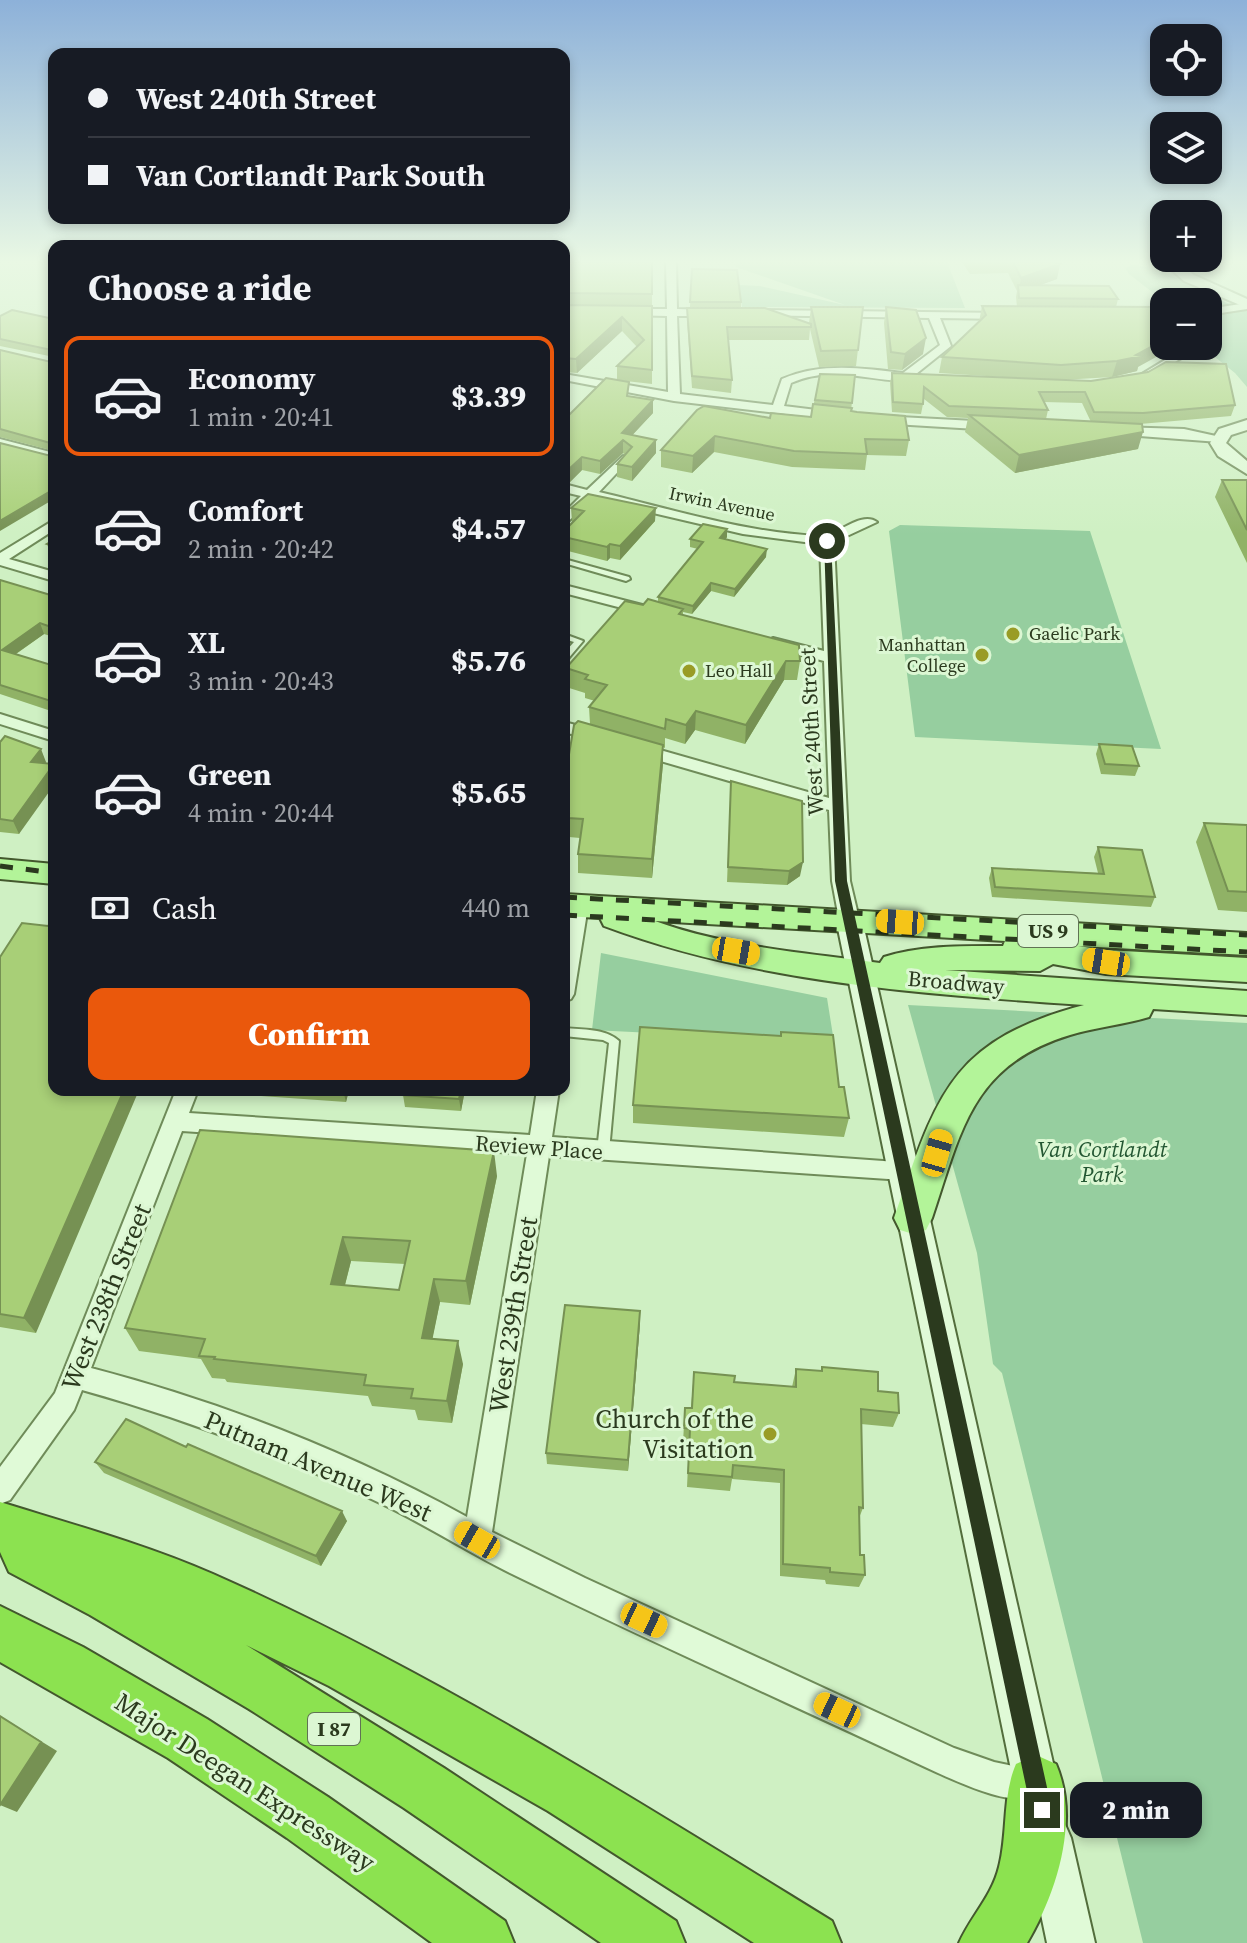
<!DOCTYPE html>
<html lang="en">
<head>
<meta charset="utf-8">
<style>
	:root { --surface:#171b24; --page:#20242c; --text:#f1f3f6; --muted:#9ea1a6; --line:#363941; --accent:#ea580c }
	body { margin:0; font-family:"Source Serif 4",serif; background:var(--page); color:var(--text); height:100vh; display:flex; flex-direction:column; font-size:30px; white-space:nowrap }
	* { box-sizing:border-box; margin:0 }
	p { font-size:26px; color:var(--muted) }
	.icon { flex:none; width:44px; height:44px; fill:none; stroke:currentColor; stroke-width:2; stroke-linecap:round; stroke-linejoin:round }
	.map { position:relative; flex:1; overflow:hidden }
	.details { position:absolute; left:48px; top:240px; width:522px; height:856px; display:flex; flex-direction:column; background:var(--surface); border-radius:16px; box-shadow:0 4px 12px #0003 }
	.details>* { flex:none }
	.hud { position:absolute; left:48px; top:48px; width:522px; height:176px; border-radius:16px; box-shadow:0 4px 12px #0003; display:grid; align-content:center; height:176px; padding:0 40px; background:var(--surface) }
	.tools { position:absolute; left:1150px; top:24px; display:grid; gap:16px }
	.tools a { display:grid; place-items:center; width:72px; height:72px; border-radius:16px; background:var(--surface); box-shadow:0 4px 12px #0003; font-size:40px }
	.end { position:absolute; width:36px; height:36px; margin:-18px; border:10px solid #2b3a1e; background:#fff; box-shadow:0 0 0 4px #fff }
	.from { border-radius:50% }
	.bubble { position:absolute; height:56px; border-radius:16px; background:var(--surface); box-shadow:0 4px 12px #0003; font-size:26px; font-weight:800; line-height:56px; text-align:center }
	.car { position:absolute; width:24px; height:48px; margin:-24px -12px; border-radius:10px; box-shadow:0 0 6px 2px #0007; background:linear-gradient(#f5c518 24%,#345 0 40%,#f5c518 0 76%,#345 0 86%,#f5c518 0) }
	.hud b { display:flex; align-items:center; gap:28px; height:76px; font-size:30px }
	.hud b+b { border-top:2px solid var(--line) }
	.hud i { width:20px; height:20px; background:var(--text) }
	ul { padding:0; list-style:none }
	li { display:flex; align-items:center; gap:24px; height:120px; margin:0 16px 12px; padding:0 24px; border:4px solid transparent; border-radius:16px }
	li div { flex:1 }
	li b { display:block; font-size:30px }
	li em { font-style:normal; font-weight:800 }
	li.active { border-color:var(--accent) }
	li>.icon { width:72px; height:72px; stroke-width:1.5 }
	h2 { padding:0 40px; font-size:36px; line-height:96px }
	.pay { display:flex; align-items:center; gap:20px; height:88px; padding:0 40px; font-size:30px }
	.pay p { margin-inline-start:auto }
	.primary-button { display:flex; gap:16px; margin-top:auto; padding:16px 40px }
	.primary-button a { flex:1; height:92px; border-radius:16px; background:var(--accent); color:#fff; font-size:32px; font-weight:800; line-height:92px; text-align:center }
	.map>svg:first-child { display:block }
	.green { fill:#96ce9f }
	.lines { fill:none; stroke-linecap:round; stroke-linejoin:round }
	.service-casing { stroke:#6f8b59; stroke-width:4 }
	.minor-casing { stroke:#6f8b59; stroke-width:4 }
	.tertiary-casing { stroke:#6f8b59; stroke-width:4 }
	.secondary-casing { stroke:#536d3c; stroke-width:4 }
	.primary-casing { stroke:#43582d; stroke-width:4 }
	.motorway-casing { stroke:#43582d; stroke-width:4 }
	.service { fill:#e0fad7; fill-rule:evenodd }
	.minor { fill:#e0fad7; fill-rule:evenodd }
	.tertiary { fill:#e0fad7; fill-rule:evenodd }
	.secondary { fill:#e0fad7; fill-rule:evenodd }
	.primary { fill:#b3f499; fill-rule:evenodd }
	.motorway { fill:#8ce250; fill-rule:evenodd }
	.rail { stroke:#2b3a1e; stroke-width:5; stroke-dasharray:13 13; stroke-linecap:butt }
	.wall { fill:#90b266; fill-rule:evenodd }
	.shaded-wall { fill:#769153 }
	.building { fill:#a8cf77; stroke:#769153; stroke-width:2; fill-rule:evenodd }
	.route { fill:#2b3a1e }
	.poi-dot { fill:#999c26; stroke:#dcf7d3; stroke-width:3 }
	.labels { text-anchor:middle; stroke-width:6; stroke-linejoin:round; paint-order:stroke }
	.far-street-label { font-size:18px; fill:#2b3a1e; stroke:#dcf7d3 }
	.far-poi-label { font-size:18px; fill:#2b3a1e; stroke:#dcf7d3; text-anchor:start }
	.shield { fill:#dcf7d3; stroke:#607354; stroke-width:2 }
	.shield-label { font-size:20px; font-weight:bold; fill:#2b3a1e }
	.street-label { font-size:22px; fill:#2b3a1e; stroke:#dcf7d3 }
	.park-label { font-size:22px; font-style:italic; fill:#235732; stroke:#dcf7d3 }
	.near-street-label { font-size:26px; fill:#2b3a1e; stroke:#dcf7d3 }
	.near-poi-label { font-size:26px; fill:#2b3a1e; stroke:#dcf7d3; text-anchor:end }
</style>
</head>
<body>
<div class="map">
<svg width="1247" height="1943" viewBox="0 0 1247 1943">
	<rect width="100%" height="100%" fill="#cff0c3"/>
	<path class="green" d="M737 262H947L965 308 742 307 739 285 760 286 845 305 736 267Z
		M1132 265C1168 266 1209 300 1247 310V387L1235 373 1201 346H1208V302H1165L1129 274 1125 268Z
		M900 525 1090 531 1161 749 915 737 889 531Z
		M601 953 827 998 834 1042 592 1030Z
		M908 1005 1247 1023V1943H1143L1002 1373 993 1364 977 1253Z"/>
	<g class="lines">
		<defs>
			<path id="service" d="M564 559 629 577 630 579 626 581 564 563Z
				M564 611H567L568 615 564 617Z
				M564 634 583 641 567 660H564V653L574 642 564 639Z
				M564 1028C583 1030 605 1028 619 1041L609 1151 607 1154 603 1156 599 1154 597 1151 609 1043 603 1040 564 1036Z"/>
			<path id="minor" d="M666 262H676L677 309 712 310 717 313 712 316H677L680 394 773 405 782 379C821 362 862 368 903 373L940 345 929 318 752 315V311L756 310 1004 313 1009 316 1004 319 940 318 951 346 916 374 922 376V380C877 386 839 362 791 383L784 406 841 413V419L837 420 674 401 564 380V374L668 392 667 316 624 315 619 312 624 309H667Z
				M1247 303V309L1208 315V309Z
				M1188 346H1201L1152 376 1142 374Z
				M881 416 993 422 999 426 993 430 877 423 875 420Z
				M1117 427 1184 429 1225 438 1219 442 1113 434V428Z
				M0 439 54 453V461L0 447Z
				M623 456 629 460 599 492C671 509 746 533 820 536 836 537 861 510 877 522L834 542 850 881 859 919 856 924 849 926 839 919 832 881 829 810 633 753 631 749 639 744 829 798 824 661 768 646 765 643 773 638 824 651 820 544 743 534 593 499 564 525V513L581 496 564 492V484L587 490Z
				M54 520V530L9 559 54 572V581L0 565V553Z
				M564 585 654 608 656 611 649 615 564 593Z
				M0 714 54 731V741L0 724Z
				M564 722 603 732 605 736 597 741 564 732Z
				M578 899 588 906 574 994 571 999 564 1002V933L568 906Z
				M176 1090H198L189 1113 530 1135 537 1090H559L552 1137 911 1163 914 1170 911 1177 903 1180 549 1156 492 1532 585 1578 954 1748 994 1762 1047 1773 1052 1784 1047 1795C1015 1809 968 1786 938 1773 795 1706 651 1642 510 1573 466 1551 426 1525 382 1504 285 1457 186 1419 82 1390L74 1410 10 1500 0 1504V1467L55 1393ZM182 1131 527 1154 467 1517C349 1452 221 1402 91 1368Z"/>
			<path id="tertiary" d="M1163 262H1177L1194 275 1247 299V308L1184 281Z
				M1247 420V430L1231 435 1226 443 1247 461V474L1218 456 1210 443 1219 429Z"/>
			<path id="secondary" d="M849 909 859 912 862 919 1060 1794 1054 1810 1038 1816 1022 1810 1016 1794 836 919 839 912Z
				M1048 1815 1064 1822 1071 1838 1095 1943H1047L1025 1838 1032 1822Z"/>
			<path id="primary" d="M0 859 54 864V884L0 879Z
				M564 894 1247 933V955L1078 946 1106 950 1247 958V982L1106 974 1053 964 1040 971 945 970 1247 991V1015L1153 1009 1149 1017C1123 1025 1096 1027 1070 1035 971 1065 961 1132 932 1218L926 1230 913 1234 900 1230 894 1218C937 1097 948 1041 1084 1005 923 994 756 983 604 926L600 918 564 916ZM655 921 1005 941 1003 946C963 946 922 945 884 957L880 963C806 953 726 947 655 921Z"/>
			<path id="motorway" d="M0 1502C71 1524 144 1544 213 1574 430 1670 631 1797 832 1921L841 1943H754L548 1811 329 1686 246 1645 444 1768 676 1921 685 1943H601L404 1808 249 1709 90 1615 9 1572 0 1552Z
				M0 1606 83 1647 207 1719 328 1797 505 1921 514 1943H432L287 1838 168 1758 0 1662Z
				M1036 1755 1056 1764C1080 1820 1057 1892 1027 1943H959C971 1916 992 1896 999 1867 1008 1833 1002 1796 1016 1764Z"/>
		</defs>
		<use href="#service" class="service-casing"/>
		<use href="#minor" class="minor-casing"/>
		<use href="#tertiary" class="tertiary-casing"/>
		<use href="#secondary" class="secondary-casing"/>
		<use href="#primary" class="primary-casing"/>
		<use href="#motorway" class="motorway-casing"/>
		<use href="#service" class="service"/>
		<use href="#minor" class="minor"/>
		<use href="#tertiary" class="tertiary"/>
		<use href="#secondary" class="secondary"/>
		<use href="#primary" class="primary"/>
		<use href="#motorway" class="motorway"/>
		<path class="rail" d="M0 866 54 873
			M564 897 1247 935
			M564 915 1247 952"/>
	</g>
	<path class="wall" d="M564 262H652V384L617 380V366L637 347 622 331 577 373 565 372 566 383 564 385Z
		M962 262H1054L1057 279 1039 285 1118 299 1116 307 1138 367 1137 371 1112 377 1062 380 1235 405 1231 416 1140 424 1138 449 1015 473 965 432 968 418 947 417 924 399 921 414 892 412 890 383 892 373 1033 379 939 373 942 357 979 322 982 306 1017 307 1016 297 1017 291 1008 273 970 274ZM1044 402 1082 403 1091 422 1046 419 1048 410Z
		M692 269 741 302V308L690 307Z
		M811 307H863L856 366 819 367 810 329 809 340H728L732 380 731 393 692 388 687 320V308L809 323Z
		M886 307 923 354 902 370 888 369 884 323Z
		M0 316 54 319V357L0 346Z
		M0 350 51 362 54 451 0 437Z
		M820 374 855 375 851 411 909 440 906 456 867 455 865 470 792 467 714 452 692 473 661 467V450L770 418 811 417Z
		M629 396 653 400V413L632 435 656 453 632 481 617 477V464L625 455 623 453 600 474 582 470 570 482H564V420Z
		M1222 480H1247V563L1215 497Z
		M571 508 655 521 620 560 610 558 607 561 564 550V531L573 522H572Z
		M727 537 726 539 766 557 734 597 711 591 692 614 683 612V615L800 661 797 680H784L745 744 695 730 685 744 665 738V748L663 747V764L652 878 578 873V854L580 838 569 837V833L564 832V784L590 724 589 707 595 701 585 698V693L566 687V668L643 605 658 602V597L698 549 690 547V539Z
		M54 540V553L50 552 47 544Z
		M0 580 54 596V637L44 634 16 654 51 665 54 663V712L0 694Z
		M0 742 46 762 19 834 0 832Z
		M1099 744 1139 766 1135 776 1101 774 1096 754Z
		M731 781 800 876 787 885 727 882Z
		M1204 823 1247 825V912L1218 910 1196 842Z
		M1098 847 1155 897 1151 907 992 897 989 878 992 868 1098 873 1094 857Z
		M0 957 36 1333 0 1327Z
		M839 1087 849 1118 844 1137 633 1123V1105Z
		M231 1090H349L346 1102 233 1094Z
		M374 1090H465L461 1111 405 1107 403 1095 404 1092Z
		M200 1130 497 1176 470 1305 440 1302 432 1339 463 1364 452 1423 418 1420 415 1410 372 1406 368 1396 227 1382 225 1379 212 1378 201 1359 139 1351 125 1328ZM351 1261 405 1264 399 1290 345 1285Z
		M640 1323 628 1471 547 1464 546 1453Z
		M822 1367 878 1391 899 1413 893 1427 861 1424 863 1508 859 1518 860 1555 865 1575 859 1587 826 1584 825 1580 780 1576V1483L732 1479 730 1491 687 1487 689 1443 683 1442 685 1408H691L694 1372 734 1382 792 1387 796 1369 821 1371Z
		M186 1447 347 1521 321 1566 104 1473 95 1462Z"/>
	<path class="shaded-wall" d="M1060 264 1057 279 1019 293 1021 278Z
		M622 317V331L577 373 576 359Z
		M926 338 923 354 902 370 905 354Z
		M1164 340V346H1176L1138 367 1137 371 1112 377 1117 361 1136 355Z
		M565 370 566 383 564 385V371Z
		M653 400V413L626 442 623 440V453L600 474V461L622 433Z
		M1143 432 1138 449 1015 473 1019 455Z
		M715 436 714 452 692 473 693 456Z
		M656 440V453L632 481V467Z
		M582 457V470L570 482 569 469Z
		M54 489V499L0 531V521Z
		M570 490V503L564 509V495Z
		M656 508 655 521 620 560V546Z
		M727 529V537L720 546V538Z
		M610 544V558L607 561V547Z
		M767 549 766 557 734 597 735 589Z
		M711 583V591L692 614 693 606Z
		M40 623 44 634 7 660 2 650Z
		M786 661 784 680 745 744 746 725Z
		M696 711 695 730 685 744 686 725Z
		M663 745V764L652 878V859Z
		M41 749 46 762 36 775 31 762Z
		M54 764V785L19 834 13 821Z
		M803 862 800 876 787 885 789 871Z
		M124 1090H139L36 1333 24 1318Z
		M343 1090H349L346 1102Z
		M461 1090H465L461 1111 459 1099Z
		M494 1151 497 1176 470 1305 466 1281Z
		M343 1237 351 1261 339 1308 331 1284Z
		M434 1279 440 1302 428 1361 422 1338Z
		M640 1311V1323L628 1471V1460Z
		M458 1341 463 1364 452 1423 447 1401Z
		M342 1511 347 1521 321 1566 316 1556Z
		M0 1716 57 1751 17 1812 0 1805Z"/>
	<path class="building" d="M564 262H652V294L564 293Z
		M1013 262H1054L1060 264 1021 278Z
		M692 269 737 270 741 302H690Z
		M1018 285 1109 286 1118 299 1019 298Z
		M564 305 652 306V370L617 366 644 340 622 317 576 359 564 358Z
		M982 306 1164 307V340L1136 355 1142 356 1117 361 1061 365 942 357 986 315Z
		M811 307H863L858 350 821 351Z
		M886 307 916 310 926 338 905 354 891 352Z
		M687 308H765L811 324V327H727L732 380 692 376Z
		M12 310 54 319V356L52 350 0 339V316Z
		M0 350 51 362 54 359V448V444L0 429Z
		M1166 362 1226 364 1235 405 1143 413 1094 412 1085 392H1039L1048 410 949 406 924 387 923 404 893 402 892 373 1091 381 1148 372Z
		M820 374 855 375 852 403 815 400Z
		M606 378 629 382 627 396 653 400 622 433 656 440 632 467 617 464 632 447 623 440 600 461 582 457 569 469H564V420Z
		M813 404 852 408 851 411 857 412 905 416 909 440 865 439 867 454 794 451 715 436 693 456 661 450 697 410 704 406 770 418 771 413 811 417Z
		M969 415 1142 424 1143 432 1019 455Z
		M0 443 51 456 54 454V489L0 521Z
		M1222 480H1247V530Z
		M588 494 656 508 620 546 610 544 607 547 564 537V531L584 511 571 508Z
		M703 524 727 529 720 538 767 549 735 589 711 583 693 606 658 597 703 542 690 539Z
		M54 540V546L47 544Z
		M0 580 54 596V628L40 623 2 650 51 665 54 663V702L0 685Z
		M648 599 683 609 679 614 799 645 800 661H786L746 725 696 711 686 725 666 719 665 729 589 707 607 685 585 679 588 675 566 668 625 601 643 605Z
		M578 721 663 745 652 859 578 854 583 819 568 818 569 814 564 813V784L574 725Z
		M5 736 41 749 31 762 54 764 13 821 0 819V742Z
		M1099 744 1132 746 1139 766 1105 764Z
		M731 781 802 801 803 862 789 871 728 867Z
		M1204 823 1247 825V892L1228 891Z
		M1098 847 1142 850 1155 897 995 887 992 868 1104 874Z
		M54 918V1090H124L24 1318 0 1314V957L22 923 48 926Z
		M640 1027 781 1036V1032L833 1035 839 1087H844L849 1118 633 1105Z
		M404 1090H461L459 1099 403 1095Z
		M200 1130 494 1151 466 1281 434 1279 422 1338 458 1341 447 1401 411 1398 413 1389 364 1385 366 1375 214 1359 215 1357 199 1356 205 1339 125 1328ZM343 1237 410 1241 399 1290 331 1284Z
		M565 1305 640 1311 628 1460 546 1453Z
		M822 1367 878 1372V1391L898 1393 899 1413 861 1409 863 1508 859 1507 860 1555H864L865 1575 830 1572V1568L783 1564 784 1470 733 1465 732 1477 688 1473 690 1429 684 1428 685 1408H692L694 1372 735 1376 734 1382 796 1387V1369L822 1371Z
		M126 1419 186 1447 188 1444 342 1511 316 1556 95 1462Z
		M0 1716 41 1742 0 1805Z"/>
	<linearGradient id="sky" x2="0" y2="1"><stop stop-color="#8db1d9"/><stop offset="0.49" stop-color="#e9f8e4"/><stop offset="1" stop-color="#e9f8e4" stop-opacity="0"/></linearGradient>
	<rect width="1247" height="534" fill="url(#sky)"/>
	<path class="route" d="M824 539 831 541 847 881 1052 1810 1049 1817 1042 1820 1034 1817 1031 1810 835 881Z"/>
	<g class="poi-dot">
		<circle cx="1013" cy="634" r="8"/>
		<circle cx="982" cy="655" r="8"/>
		<circle cx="689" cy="671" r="8"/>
		<circle cx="770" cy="1434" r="8"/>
	</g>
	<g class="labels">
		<g class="far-street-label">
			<text transform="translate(722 504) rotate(12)" y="6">Irwin Avenue</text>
		</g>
		<g class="far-poi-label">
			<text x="1029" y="640">Gaelic Park</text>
			<text x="966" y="651" text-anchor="end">Manhattan<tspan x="966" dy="21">College</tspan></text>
			<text x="705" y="677">Leo Hall</text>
		</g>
		<g class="shield">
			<rect x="1018" y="915" width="60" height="32" rx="6"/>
			<rect x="308" y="1713" width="52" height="32" rx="6"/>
		</g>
		<g class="shield-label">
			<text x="1048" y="938">US 9</text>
			<text x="334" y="1736">I 87</text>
		</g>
		<g class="street-label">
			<text transform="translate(811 732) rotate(-93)" y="8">West 240th Street</text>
			<text transform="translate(956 982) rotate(5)" y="8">Broadway</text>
			<text transform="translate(539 1147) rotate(4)" y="8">Review Place</text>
		</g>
		<g class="park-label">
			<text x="1102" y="1157">Van Cortlandt<tspan x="1102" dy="25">Park</tspan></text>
		</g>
		<g class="near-street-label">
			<text transform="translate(106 1297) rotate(-68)" y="9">West 238th Street</text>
			<text transform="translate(513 1315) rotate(-81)" y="9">West 239th Street</text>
			<text transform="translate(318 1466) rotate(23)" y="9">Putnam Avenue West</text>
			<text transform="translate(245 1782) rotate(33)" y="9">Major Deegan Expressway</text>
		</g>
		<g class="near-poi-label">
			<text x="754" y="1428">Church of the<tspan x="754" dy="30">Visitation</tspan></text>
		</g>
	</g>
</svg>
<div class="tools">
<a><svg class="icon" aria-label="locate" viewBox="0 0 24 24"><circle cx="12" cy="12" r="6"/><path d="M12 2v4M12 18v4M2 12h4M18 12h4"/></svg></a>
<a><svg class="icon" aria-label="layers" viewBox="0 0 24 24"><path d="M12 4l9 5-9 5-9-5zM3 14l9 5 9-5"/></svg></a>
<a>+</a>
<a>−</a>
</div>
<i class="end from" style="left:827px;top:541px"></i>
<i class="end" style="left:1042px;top:1810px"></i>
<div class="bubble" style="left:1070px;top:1782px;width:132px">2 min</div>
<i class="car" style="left:900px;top:922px;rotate:274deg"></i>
<i class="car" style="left:736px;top:951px;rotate:100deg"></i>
<i class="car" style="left:1106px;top:962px;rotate:279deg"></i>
<i class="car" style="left:937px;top:1153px;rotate:16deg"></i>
<i class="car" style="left:477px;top:1540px;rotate:300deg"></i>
<i class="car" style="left:644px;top:1620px;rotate:115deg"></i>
<i class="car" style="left:837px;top:1710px;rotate:295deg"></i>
<div class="hud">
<b><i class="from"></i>West 240th Street</b>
<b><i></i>Van Cortlandt Park South</b>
</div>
<section class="details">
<h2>Choose a ride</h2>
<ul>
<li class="active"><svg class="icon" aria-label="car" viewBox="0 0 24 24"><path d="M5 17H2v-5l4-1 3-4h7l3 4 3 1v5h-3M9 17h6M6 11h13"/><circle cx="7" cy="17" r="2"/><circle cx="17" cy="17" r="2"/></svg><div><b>Economy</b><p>1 min · 20:41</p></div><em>$3.39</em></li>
<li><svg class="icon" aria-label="car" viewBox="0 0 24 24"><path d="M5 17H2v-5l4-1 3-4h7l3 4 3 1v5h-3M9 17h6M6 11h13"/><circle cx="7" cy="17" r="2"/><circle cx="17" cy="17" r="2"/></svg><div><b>Comfort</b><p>2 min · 20:42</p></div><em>$4.57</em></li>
<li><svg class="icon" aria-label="car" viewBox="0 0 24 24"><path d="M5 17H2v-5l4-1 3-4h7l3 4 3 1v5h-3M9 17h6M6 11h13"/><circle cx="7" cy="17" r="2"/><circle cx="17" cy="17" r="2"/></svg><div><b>XL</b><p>3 min · 20:43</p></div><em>$5.76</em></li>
<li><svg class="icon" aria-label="car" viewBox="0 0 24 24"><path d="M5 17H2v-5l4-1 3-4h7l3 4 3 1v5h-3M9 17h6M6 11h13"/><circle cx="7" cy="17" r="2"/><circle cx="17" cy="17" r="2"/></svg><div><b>Green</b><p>4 min · 20:44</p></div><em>$5.65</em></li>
</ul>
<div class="pay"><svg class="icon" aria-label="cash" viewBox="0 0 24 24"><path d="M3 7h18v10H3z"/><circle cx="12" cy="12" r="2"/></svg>Cash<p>440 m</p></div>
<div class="primary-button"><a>Confirm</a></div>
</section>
</div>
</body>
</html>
